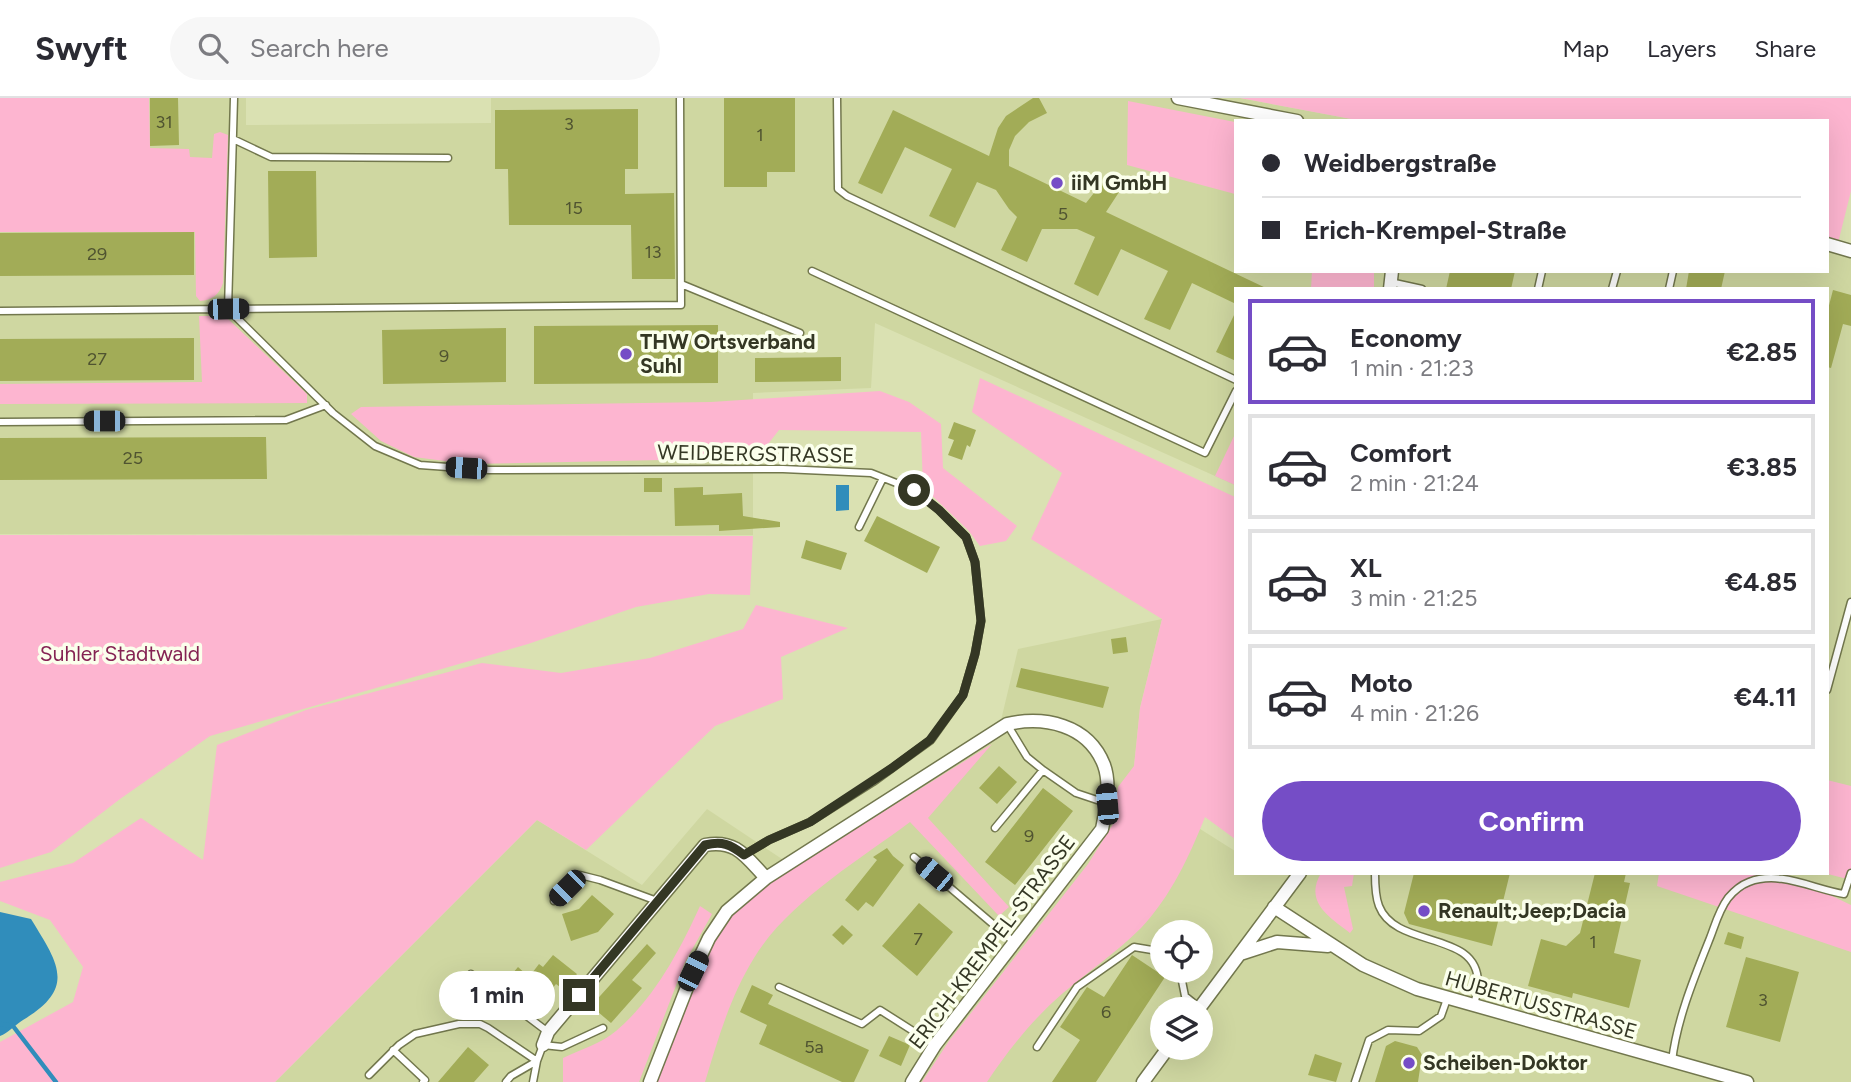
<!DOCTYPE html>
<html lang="en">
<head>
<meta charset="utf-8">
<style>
	:root { --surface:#fff; --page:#f7f7f7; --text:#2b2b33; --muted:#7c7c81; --line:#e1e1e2; --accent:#754dc6 }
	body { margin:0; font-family:Figtree,sans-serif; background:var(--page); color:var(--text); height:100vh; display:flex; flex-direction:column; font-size:26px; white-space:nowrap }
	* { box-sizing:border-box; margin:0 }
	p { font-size:23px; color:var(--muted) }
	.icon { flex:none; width:38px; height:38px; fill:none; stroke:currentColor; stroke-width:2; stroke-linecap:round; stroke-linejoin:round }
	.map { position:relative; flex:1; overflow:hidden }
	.side { position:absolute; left:1234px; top:189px; width:595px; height:588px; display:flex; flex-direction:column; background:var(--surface); border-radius:0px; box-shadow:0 7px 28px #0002 }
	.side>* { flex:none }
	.banner { position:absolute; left:1234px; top:21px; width:595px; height:154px; border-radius:0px; box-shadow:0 7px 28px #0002; display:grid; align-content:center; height:154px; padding:0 28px; background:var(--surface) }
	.controls { position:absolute; left:1150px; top:822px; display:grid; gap:14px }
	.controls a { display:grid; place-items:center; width:63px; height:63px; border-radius:50%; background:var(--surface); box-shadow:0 7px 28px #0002; font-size:35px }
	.end { position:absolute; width:32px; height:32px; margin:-16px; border:9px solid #343724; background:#fff; box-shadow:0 0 0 4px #fff }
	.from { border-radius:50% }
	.bubble { position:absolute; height:49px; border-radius:24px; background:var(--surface); box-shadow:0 7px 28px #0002; font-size:23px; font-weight:700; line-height:49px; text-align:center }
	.car { position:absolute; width:21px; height:42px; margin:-21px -10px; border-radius:9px; box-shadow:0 0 5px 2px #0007; background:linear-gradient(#222 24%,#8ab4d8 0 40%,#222 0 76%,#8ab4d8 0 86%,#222 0) }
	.banner b { display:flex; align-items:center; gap:24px; height:66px; font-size:26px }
	.banner b+b { border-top:2px solid var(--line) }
	.banner i { width:18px; height:18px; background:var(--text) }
	ul { padding:12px 0 0; list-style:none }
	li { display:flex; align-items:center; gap:21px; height:105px; margin:0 14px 10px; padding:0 14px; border:4px solid var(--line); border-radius:0px }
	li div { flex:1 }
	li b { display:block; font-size:26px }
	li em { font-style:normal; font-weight:700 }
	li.active { border-color:var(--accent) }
	li>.icon { width:63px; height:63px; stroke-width:1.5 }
	.cta { display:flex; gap:14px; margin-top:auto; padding:14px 28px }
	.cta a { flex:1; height:80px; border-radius:42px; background:var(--accent); color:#fff; font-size:28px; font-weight:700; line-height:80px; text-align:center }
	header { display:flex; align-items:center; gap:42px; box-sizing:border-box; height:98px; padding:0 35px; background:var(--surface); border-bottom:2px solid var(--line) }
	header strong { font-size:33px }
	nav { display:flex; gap:38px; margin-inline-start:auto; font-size:24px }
	.search { width:490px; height:63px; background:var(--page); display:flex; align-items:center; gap:18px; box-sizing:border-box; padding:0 24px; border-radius:38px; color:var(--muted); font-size:26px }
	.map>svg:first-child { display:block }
	.built { fill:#cfd7a1; fill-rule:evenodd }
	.green { fill:#fdb5d0 }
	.water { fill:#308dbb }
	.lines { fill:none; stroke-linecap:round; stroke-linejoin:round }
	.stream { stroke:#308dbb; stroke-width:4.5 }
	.building { fill:#a2ac57 }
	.lane-casing { stroke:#72774d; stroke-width:9 }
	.street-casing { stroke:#72774d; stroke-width:15 }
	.lane { stroke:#fff; stroke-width:6 }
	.street { stroke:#fff; stroke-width:12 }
	.route { stroke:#343724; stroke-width:9 }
	.poi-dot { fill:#754dc6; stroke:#fbffec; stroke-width:2.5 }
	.labels { text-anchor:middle; stroke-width:7; stroke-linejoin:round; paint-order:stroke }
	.number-label { font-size:18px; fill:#505431 }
	.poi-label { font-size:21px; font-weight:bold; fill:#343724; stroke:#fbffec; text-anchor:start }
	.street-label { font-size:21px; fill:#343724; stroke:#fbffec }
	.park-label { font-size:21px; fill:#852353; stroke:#fbffec }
</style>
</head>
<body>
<header>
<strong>Swyft</strong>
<div class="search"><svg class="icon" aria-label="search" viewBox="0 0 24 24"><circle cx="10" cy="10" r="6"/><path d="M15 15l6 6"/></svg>Search here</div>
<nav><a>Map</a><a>Layers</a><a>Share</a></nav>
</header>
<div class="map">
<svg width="1851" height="984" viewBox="0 0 1851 984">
	<rect width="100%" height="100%" fill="#dae1b2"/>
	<path class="built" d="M0 0H246V27L491 25V0H1240L1362 23H1236V173H1827V146L1851 153V984H275L537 722 642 787 707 711 791 767 997 639 1018 551 1162 521 1140 610 1132 688 1235 753 1236 775H1827V191H1236L1235 387 875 225 871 290 753 295V437L0 436ZM1162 835H1200V873H1162ZM1162 912H1200V950H1162Z"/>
	<path class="green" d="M0 0H149L150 50 189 51 190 59 212 60 214 36 220 34 228 37 223 185C219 197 212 202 200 203L196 198 195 134H0Z
		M1240 0H1851V93L1837 149 1827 146V23H1362Z
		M1128 3 1235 24V96L1127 67Z
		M1312 173H1374V191H1311Z
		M199 218H225L307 296V305L0 306V286L202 284Z
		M980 280 1235 399V741L1205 719C1189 759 1171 798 1141 830 1117 854 1089 873 1063 895 1034 920 1008 952 987 984H922L949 943 1088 766 1113 726 1118 689 1134 668 1140 610 1162 521 1031 441 1062 375 972 314Z
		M880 293 909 304 941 326 943 370 1017 428 1006 443 980 448 968 432 923 389 921 334 779 332 757 360 468 366 414 359 381 343 351 316 361 309 711 304Z
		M1235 336V387L1215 378Z
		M0 437 753 438 750 497 709 496 636 509 528 546 210 638 120 701 51 754 0 770Z
		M756 507 848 530 781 559 783 601 715 628 586 752 537 722 275 984H0V944L73 904 83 869 50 822 0 803V784L73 765 141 720 203 762 217 647 306 612 482 565 561 575 650 560 743 531Z
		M992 646 928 720 1009 809 999 818 910 724C859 762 787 805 754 860 730 899 718 941 705 984H657L703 859 733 815 777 780Z
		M1827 682 1851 688V782L1824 775H1827Z
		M1321 775H1354L1352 788 1344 789 1353 831 1350 835C1329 819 1304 804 1321 775Z
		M1659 775H1784L1851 807V854L1657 788Z
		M700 808 712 816 685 864 639 984H563V960C580 952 602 945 616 933 654 901 680 852 700 808Z"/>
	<path class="water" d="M836 387H849V412L836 413Z
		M0 814 31 821C58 865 77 890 23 922 15 927 8 935 0 938Z"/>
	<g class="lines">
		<path class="stream" d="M0 926 13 928 56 984"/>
	</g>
	<path class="building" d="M150 0H178L179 47 150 48Z
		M724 0H795V74H767V89H724Z
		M1033 0H1039L1047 15 1029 24 1015 38 1009 52V68L1086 105 1105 81 1123 88 1106 114 1268 191H1236V206L1192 185 1170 232 1144 221 1168 173 1121 151 1098 198 1074 186 1095 139 1077 131H1042L1027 164 1001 152 1017 119 1009 111 996 92 977 84 955 130 929 118 952 71 905 49 882 96 858 85 893 12 989 58 998 30 1006 18Z
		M638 11V71H625V96L674 95 675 181H632L631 127H509L508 71H495V12Z
		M268 73H316L317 159 269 160Z
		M194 134V177L0 178V135Z
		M1450 173H1515L1511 191H1446Z
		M1689 173H1725L1721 191H1686Z
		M1833 192 1851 197V228L1843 226 1831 270 1827 269V215Z
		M1236 213V263L1216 254Z
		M718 227V285L534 286V228Z
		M506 230V284L383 286 382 232Z
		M194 240V282L0 283V241Z
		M841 259V283L755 284V260Z
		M954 324 976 332 970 349 967 347 962 362 948 357 954 342 948 340Z
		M266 339 267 381 0 382V340Z
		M644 380H662V394H644Z
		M703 389V397L742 395 743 418 780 424V429L719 433V427L675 428 674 390Z
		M877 418 940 449 927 475 864 443Z
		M806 442 847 455 841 472 801 460Z
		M1126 539 1128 554 1113 556 1111 541Z
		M1021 570 1109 589 1103 610 1016 589Z
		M999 668 1017 684 997 706 979 690Z
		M1043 690 1073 713 1015 787 985 764Z
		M887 750 893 758 904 767 873 809 866 804 858 813 845 802 877 762 873 759Z
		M1414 775H1510L1492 848 1409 826 1404 815Z
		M1595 775H1626L1624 784 1630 785 1614 855 1641 862 1629 910 1573 895 1572 900 1528 888 1541 841 1566 848 1580 835Z
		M592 797 614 816 598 834 571 843 562 816 579 811Z
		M919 805 953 834 917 878 882 848Z
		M842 827 853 837 843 847 832 837Z
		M1728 834 1744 839 1741 851 1724 846Z
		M647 846 656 855 632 882 642 890 611 925 591 908Z
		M553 857 577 876 564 892 556 886 534 913 520 901 518 904 500 890 518 869 529 879 539 866 543 869Z
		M1132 857 1165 879 1096 984H1052L1080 942 1060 929 1087 889 1104 899Z
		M1746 859 1799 874 1780 944 1726 929Z
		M752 887 773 897 768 906 869 952 854 984H842L759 946 767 927 740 914Z
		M889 938 910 947 901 968 879 958Z
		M1395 943 1417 949 1422 957 1418 984H1375L1386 948Z
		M468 949 489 967 474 984H438Z
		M1315 956 1342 965 1336 984 1308 977Z"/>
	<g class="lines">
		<defs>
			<path id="lane" d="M234 0 228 211 681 207 680 0
				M837 0 838 91 847 98 1236 282
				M233 41 271 59 448 60
				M812 173 1205 355 1236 293
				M1390 184 1422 191
				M681 186 800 235
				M1538 191 1542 173
				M1612 191 1617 173
				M1669 191 1673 173
				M0 213 228 211 333 315 375 348 420 367 489 372 783 371 871 375 914 392 939 412 966 439 975 464 981 523 975 556 963 597 931 642 873 684 810 724 769 742 744 757
				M0 324 286 322 326 307
				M859 429 883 380
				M1827 592 1851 504
				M1007 626 1027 659 1043 672
				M995 730 1043 672 1076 695 1106 705
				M914 759 1014 844
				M1375 775C1375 786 1375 798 1379 808 1396 852 1479 831 1478 886 1478 893 1475 901 1474 908
				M554 803 580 777 600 782 657 803
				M1180 873 1185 898 1200 910
				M471 876 548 934
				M779 889 862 926 880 912 935 947
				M1037 949 1077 889 1134 849 1152 852 1162 859
				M393 952 425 982 423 984
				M1672 963C1677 921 1694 880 1710 840 1715 827 1719 812 1728 800 1733 794 1741 787 1749 784 1780 772 1813 791 1844 796L1851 775
				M369 977 399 947 415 936 459 926H480L488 930 537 963 533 984
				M506 984 511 978 537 963 543 947 562 949 603 930
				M1355 984 1369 942 1388 932 1419 933 1441 918 1447 901"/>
			<path id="street" d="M1178 0 1297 23
				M1827 146 1851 153
				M1390 191 1392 173
				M1274 809 1363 867 1417 891 1747 984
				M1240 856 1277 844 1328 848
				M1198 912 1300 775
				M543 947 548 934 705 747C736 741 746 759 766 780
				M650 984 693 874 709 840 727 813 766 780 1007 626C1044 618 1088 626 1104 667 1111 686 1106 712 1102 731L935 947 912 984
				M1143 984 1168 950"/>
		</defs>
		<use href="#lane" class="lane-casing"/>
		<use href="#street" class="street-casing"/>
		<use href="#lane" class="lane"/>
		<use href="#street" class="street"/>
	</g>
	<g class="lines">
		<path class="route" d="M579 897 705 747C722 743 730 746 744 757L769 742 810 724 892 670 930 642 963 597 975 556 981 523 975 464 966 439 939 412 914 392"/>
	</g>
	<g class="poi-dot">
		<circle cx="1057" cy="85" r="7"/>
		<circle cx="626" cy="256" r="7"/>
		<circle cx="1424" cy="813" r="7"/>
		<circle cx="1409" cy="965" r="7"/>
	</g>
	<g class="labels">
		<g class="number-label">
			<text x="164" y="30">31</text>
			<text x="569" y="32">3</text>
			<text x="760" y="43">1</text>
			<text x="574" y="116">15</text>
			<text x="1063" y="122">5</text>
			<text x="653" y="160">13</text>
			<text x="97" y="162">29</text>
			<text x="444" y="264">9</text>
			<text x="97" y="267">27</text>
			<text x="133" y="366">25</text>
			<text x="1029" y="744">9</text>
			<text x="918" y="847">7</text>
			<text x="1593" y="850">1</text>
			<text x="1763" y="908">3</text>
			<text x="1106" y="920">6</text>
			<text x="814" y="955">5a</text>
		</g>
		<g class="poi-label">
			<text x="1071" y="92">iiM GmbH</text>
			<text x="640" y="251">THW Ortsverband<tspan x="640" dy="24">Suhl</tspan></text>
			<text x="1438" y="820">Renault;Jeep;Dacia</text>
			<text x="1423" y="972">Scheiben-Doktor</text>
		</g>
		<g class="street-label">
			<text transform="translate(756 356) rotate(1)" y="7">WEIDBERGSTRASSE</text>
			<text transform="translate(992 844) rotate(-53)" y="7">ERICH-KREMPEL-STRASSE</text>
			<text transform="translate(1541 907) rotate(16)" y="7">HUBERTUSSTRASSE</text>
		</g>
		<g class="park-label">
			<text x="120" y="563">Suhler Stadtwald</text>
		</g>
	</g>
</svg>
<div class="controls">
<a><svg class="icon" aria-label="locate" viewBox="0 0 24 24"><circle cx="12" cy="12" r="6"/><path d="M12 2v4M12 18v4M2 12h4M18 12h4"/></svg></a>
<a><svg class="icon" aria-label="layers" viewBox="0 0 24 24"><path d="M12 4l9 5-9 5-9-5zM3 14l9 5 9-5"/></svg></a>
</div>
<i class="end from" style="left:914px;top:392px"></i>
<i class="end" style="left:579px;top:897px"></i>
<div class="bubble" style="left:439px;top:873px;width:116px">1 min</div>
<i class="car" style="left:228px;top:211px;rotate:89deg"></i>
<i class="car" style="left:104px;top:323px;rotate:270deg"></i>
<i class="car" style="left:466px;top:370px;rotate:274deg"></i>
<i class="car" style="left:1107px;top:706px;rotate:355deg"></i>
<i class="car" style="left:934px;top:776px;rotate:310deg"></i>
<i class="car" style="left:567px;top:790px;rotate:225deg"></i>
<i class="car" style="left:693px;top:873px;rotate:26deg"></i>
<div class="banner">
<b><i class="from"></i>Weidbergstraße</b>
<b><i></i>Erich-Krempel-Straße</b>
</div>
<section class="side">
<ul>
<li class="active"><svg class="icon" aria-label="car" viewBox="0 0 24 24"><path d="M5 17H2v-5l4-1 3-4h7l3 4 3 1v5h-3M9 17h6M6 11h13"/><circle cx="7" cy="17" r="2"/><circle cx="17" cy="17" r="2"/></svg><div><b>Economy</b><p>1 min · 21:23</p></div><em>€2.85</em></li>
<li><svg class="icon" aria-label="car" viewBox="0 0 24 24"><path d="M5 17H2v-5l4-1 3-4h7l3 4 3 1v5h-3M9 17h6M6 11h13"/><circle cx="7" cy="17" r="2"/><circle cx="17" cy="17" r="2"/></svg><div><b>Comfort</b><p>2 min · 21:24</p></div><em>€3.85</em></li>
<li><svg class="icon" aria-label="car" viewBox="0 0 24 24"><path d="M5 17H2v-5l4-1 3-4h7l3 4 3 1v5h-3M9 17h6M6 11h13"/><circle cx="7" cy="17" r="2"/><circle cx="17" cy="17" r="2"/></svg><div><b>XL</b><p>3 min · 21:25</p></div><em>€4.85</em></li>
<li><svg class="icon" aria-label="car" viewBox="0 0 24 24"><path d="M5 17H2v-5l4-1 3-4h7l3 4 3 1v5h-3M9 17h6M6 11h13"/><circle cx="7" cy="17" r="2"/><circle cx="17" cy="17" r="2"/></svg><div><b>Moto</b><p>4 min · 21:26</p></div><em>€4.11</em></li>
</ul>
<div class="cta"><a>Confirm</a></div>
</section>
</div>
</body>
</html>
